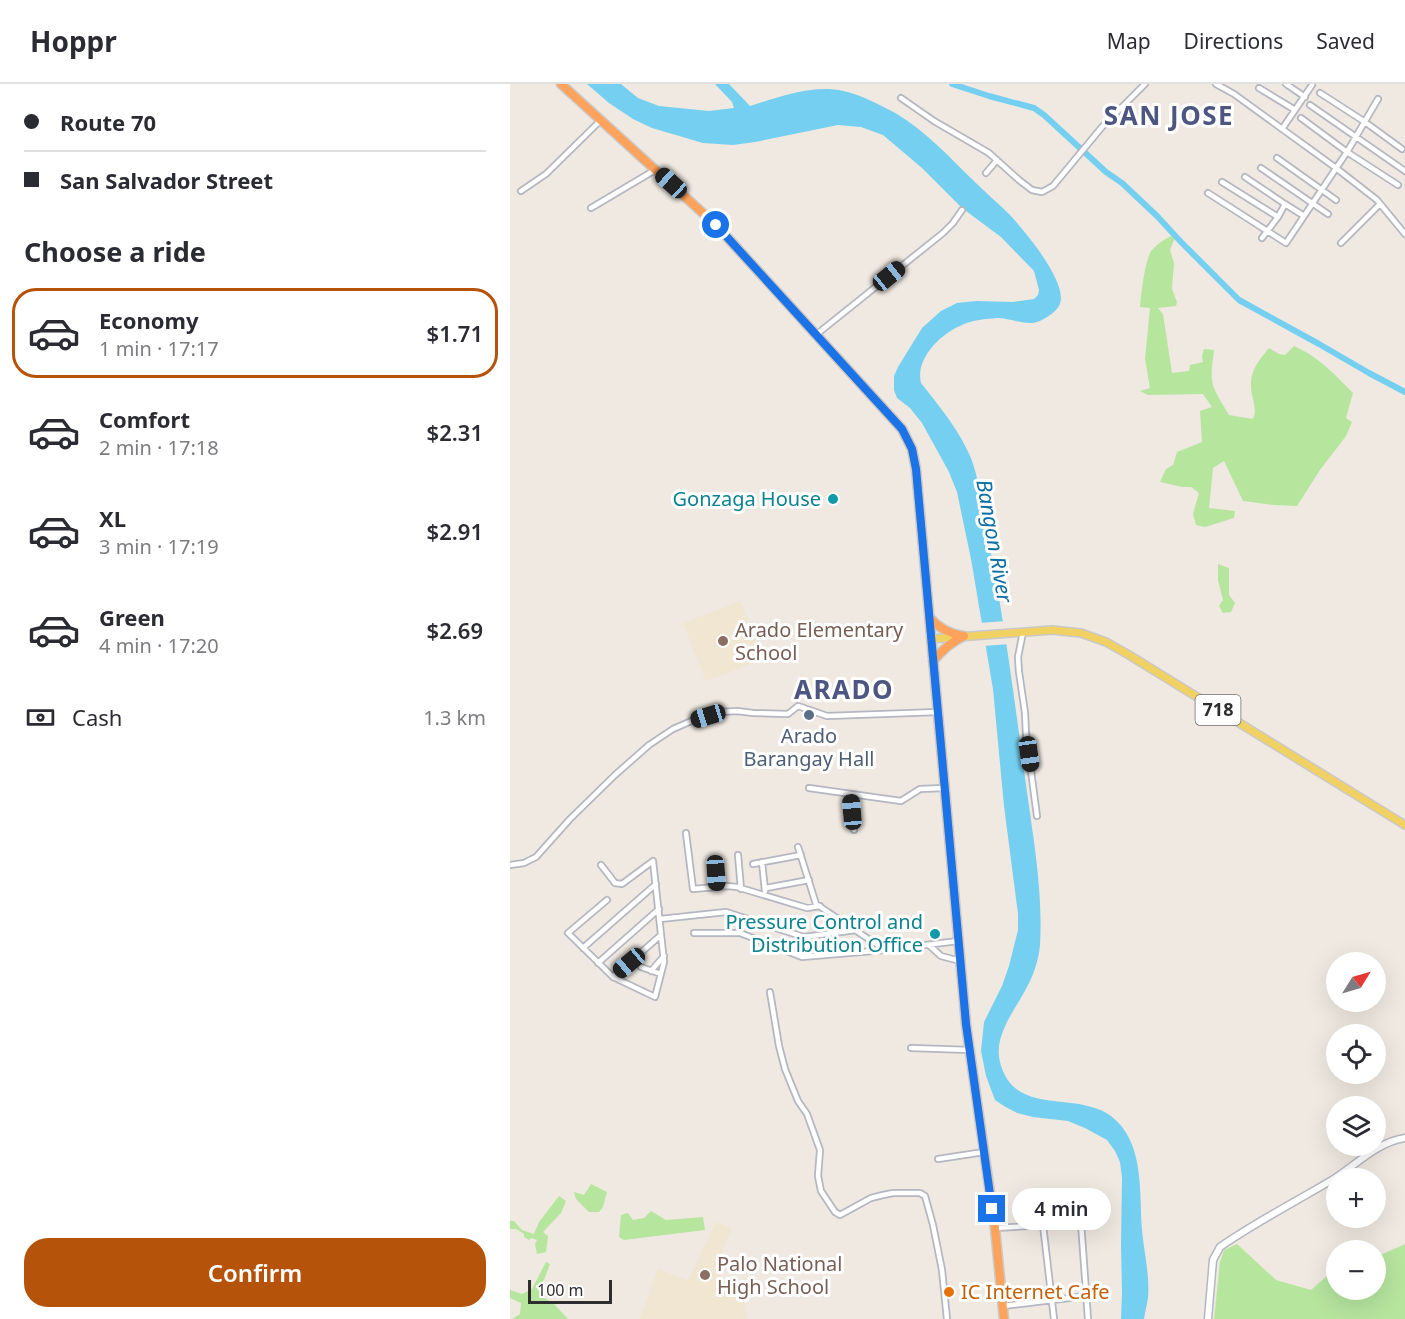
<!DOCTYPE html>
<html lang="en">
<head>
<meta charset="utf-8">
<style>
	:root { --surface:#fff; --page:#f7f7f7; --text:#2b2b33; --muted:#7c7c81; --line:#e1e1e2; --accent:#b45309 }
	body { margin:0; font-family:"Noto Sans",sans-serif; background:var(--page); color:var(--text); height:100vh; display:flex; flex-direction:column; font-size:22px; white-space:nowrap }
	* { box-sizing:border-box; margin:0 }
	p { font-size:20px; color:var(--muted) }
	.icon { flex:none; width:33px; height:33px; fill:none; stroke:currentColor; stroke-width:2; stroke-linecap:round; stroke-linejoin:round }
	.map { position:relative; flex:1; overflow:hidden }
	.details { display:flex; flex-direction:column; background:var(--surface); width:510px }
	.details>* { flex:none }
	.top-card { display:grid; align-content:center; height:132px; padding:0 24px; background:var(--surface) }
	.needle { width:39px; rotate:53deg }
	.buttons { position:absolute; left:816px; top:868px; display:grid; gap:12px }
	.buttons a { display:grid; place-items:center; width:60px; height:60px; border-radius:50%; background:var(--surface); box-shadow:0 6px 24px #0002; font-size:30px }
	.scale { position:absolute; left:18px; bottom:15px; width:84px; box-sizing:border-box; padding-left:6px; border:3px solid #2e2e2e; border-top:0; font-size:16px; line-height:21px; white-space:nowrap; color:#2e2e2e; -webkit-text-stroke:4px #fff; paint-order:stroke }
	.end { position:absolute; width:27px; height:27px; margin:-14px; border:8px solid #1a73e8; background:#fff; box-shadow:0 0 0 3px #fff }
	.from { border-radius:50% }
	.bubble { position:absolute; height:42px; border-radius:21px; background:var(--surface); box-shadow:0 6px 24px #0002; font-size:20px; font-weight:600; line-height:42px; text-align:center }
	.car { position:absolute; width:18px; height:36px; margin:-18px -9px; border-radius:8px; box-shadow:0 0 4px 2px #0007; background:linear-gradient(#222 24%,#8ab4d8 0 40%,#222 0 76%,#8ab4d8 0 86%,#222 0) }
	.top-card b { display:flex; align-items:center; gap:21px; height:57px; font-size:22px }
	.top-card b+b { border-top:2px solid var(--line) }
	.top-card i { width:15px; height:15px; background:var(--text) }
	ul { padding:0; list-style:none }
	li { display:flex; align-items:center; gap:18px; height:90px; margin:0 12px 9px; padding:0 12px; border:3px solid transparent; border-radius:24px }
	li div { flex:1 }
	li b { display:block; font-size:22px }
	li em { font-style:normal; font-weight:600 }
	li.current { border-color:var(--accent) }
	li>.icon { width:54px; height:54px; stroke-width:1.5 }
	h2 { padding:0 24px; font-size:27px; line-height:72px }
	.pay { display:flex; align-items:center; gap:15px; height:66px; padding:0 24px; font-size:22px }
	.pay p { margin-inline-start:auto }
	.action { display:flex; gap:12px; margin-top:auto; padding:12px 24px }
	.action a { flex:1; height:69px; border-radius:24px; background:var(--accent); color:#fff; font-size:24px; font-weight:600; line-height:69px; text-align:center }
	header { display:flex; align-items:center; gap:36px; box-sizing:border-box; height:84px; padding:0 30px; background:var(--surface); border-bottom:2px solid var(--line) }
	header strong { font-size:28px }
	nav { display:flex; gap:33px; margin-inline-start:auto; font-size:21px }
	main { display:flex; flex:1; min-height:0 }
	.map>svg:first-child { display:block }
	.education { fill:#f0e6d1 }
	.green { fill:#b6e59e }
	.water { fill:#75cff0 }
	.pier { fill:#efe9e1 }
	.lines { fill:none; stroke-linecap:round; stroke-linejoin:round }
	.canal { stroke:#75cff0; stroke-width:6 }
	.street-casing { stroke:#b4b7c1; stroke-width:8 }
	.secondary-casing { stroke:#b4b7c1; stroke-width:9 }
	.primary-casing { stroke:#c9c9c9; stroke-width:10 }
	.highway-casing { stroke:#c9c9c9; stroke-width:11 }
	.street { stroke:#fff; stroke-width:4.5 }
	.secondary { stroke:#fff; stroke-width:6 }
	.primary { stroke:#f2d163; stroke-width:7 }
	.highway { stroke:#ffa35c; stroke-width:8 }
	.route { stroke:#1a73e8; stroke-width:8 }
	.culture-dot { fill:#0f9aa8; stroke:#fff; stroke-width:2 }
	.education-dot { fill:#8d6e63; stroke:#fff; stroke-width:2 }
	.service-dot { fill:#5c6f8a; stroke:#fff; stroke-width:2 }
	.food-dot { fill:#e8710a; stroke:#fff; stroke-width:2 }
	.labels { text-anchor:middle; stroke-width:6; stroke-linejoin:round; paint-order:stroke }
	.shield { fill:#fff; stroke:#6d6d6d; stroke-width:1.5 }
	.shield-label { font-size:18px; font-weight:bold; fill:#2e2e2e }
	.culture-label { font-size:20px; fill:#0d838f; stroke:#fff; text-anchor:end }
	.education-label { font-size:20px; fill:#785e54; stroke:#fff; text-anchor:start }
	.service-label { font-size:20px; fill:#4e5e75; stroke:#fff }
	.food-label { font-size:20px; fill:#c56008; stroke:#fff; text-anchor:start }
	.water-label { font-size:21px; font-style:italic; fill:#0d6fa3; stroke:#fff }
	.district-label { font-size:26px; font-weight:bold; letter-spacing:1.5px; fill:#4d5680; stroke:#fff }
</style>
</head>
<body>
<header>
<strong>Hoppr</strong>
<nav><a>Map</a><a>Directions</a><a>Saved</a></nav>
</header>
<main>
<section class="details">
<div class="top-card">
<b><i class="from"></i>Route 70</b>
<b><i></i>San Salvador Street</b>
</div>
<h2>Choose a ride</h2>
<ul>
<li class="current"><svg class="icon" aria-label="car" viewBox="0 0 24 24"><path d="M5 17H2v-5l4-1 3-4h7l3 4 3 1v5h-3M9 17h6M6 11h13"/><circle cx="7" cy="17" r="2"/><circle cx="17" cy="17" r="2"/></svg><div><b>Economy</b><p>1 min · 17:17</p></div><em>$1.71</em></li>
<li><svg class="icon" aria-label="car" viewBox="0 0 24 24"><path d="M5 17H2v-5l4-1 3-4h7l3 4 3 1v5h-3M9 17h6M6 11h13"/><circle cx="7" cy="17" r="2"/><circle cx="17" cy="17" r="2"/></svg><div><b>Comfort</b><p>2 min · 17:18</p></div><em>$2.31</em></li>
<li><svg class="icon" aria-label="car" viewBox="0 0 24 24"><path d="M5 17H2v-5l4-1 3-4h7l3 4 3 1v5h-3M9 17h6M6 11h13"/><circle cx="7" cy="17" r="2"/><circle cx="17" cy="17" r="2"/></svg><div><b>XL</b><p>3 min · 17:19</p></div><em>$2.91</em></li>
<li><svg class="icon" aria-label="car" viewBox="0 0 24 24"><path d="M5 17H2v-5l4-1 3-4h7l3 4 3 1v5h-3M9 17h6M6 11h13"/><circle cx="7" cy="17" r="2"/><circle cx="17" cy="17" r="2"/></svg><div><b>Green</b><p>4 min · 17:20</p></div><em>$2.69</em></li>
</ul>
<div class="pay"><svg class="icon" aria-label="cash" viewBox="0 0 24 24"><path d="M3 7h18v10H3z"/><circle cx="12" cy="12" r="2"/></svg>Cash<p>1.3 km</p></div>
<div class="action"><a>Confirm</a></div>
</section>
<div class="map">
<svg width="895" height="1235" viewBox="0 0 895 1235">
	<rect width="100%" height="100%" fill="#efe9e1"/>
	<path class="education" d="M230 517 253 575 196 597 173 539Z
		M206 1138 222 1144 204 1186 233 1213 237 1235H130L148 1185 178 1196Z"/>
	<path class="green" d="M667 149 660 166 664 179 662 205 667 218 666 222 648 224 653 230 662 289 679 287 680 281 693 278 692 272 694 265 704 266C703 277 700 290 703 301 706 311 714 322 719 331L743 335C748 324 741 314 741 302 740 287 749 276 759 264L769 270 775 271 784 262C808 272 825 291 843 309L836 334 842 338 836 352 810 386 787 422 765 421 733 417 714 377 703 384 699 424 725 427 724 434 695 443 686 441 683 430 689 409 681 403H672L650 398 656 385 663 381 667 368 692 358 690 327 702 323 693 310 638 311 630 307 640 304 635 275 640 224 630 223C631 212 635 174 642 166 649 158 657 154 667 149Z
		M708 480 719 484V511L725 519 721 528 713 529 709 522 713 516 708 496Z
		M81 1100 97 1108 93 1123 89 1128H79L66 1115 64 1108 74 1111Z
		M49 1112 56 1117 51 1129 33 1148 38 1152 36 1168 27 1170 25 1160 27 1156 21 1154 19 1156 14 1153V1150L6 1145H0V1137H4L12 1146 24 1150 29 1138Z
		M141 1127 156 1136 193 1133 195 1146 114 1156 109 1153 111 1131 118 1129 123 1136 134 1134Z
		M727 1160 766 1196 801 1206 819 1190 826 1187V1206H866V1173L895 1160V1235H704L710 1178 714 1166Z
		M36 1178 40 1180 34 1196 31 1212 43 1219 58 1235H2L10 1230 11 1219 0 1214V1206L12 1210 22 1205Z"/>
	<path class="water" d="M77 0H111L128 14 149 22 199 27 224 24 222 18 205 0H219L240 22C269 13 303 0 333 7 350 10 372 22 387 30 417 48 441 75 466 99 476 109 488 119 499 130 513 145 561 201 549 222 545 229 531 238 523 239 511 240 499 234 487 234 476 235 462 236 452 241 430 250 405 275 411 299 430 323 449 346 461 374 469 396 472 419 476 441 480 465 485 490 489 514 500 579 508 643 517 708 524 759 533 809 530 861 529 874 524 890 518 901 506 925 483 951 490 978 504 1034 565 1006 601 1032 635 1058 629 1108 632 1146 634 1168 640 1192 638 1214 637 1221 635 1228 634 1235H611L612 1209 611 1162 612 1094 610 1078 605 1067 597 1056 575 1044 558 1037 523 1033 507 1029 494 1022 485 1016 476 992 471 967 474 938 492 902 499 882 508 846V830L494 722 483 605 461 475 447 408 439 388 412 339 400 324 387 314 384 306V292L388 283 412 244 431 227 447 219 466 217 503 218 524 215 528 211 529 206 524 187 491 153 452 124 412 84 373 51 351 43 328 41 245 58 223 61 193 59 142 44 123 35 99 19Z"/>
	<path class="pier" d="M496 537 500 560 473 562 469 539Z"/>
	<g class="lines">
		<path class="canal" d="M442 0 479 12 524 24 534 31 596 88 612 99 647 132 671 158 729 216 809 260 859 289 895 308"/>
		<defs>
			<path id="street" d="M706 0 724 10 826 84 867 116 895 150
				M776 0 795 13
				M749 4 785 26
				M810 9 855 38 892 65
				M391 14 424 37 479 69 509 96 522 106 532 108 543 102 592 43 635 0
				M800 21 895 87
				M791 34 837 68 888 101
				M772 45 802 1
				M767 74 826 116
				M751 84 818 130
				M476 89 487 76
				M735 93 775 120
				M712 98 768 133 775 120 794 132
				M11 107 36 90 91 36
				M698 109 776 159 837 68 868 15
				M81 124 145 86
				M752 154 768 133
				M831 159 870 120
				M307 250 433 149 443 139 452 126
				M513 548 508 573 509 588 515 629 516 650 527 732
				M299 704 391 717 410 705 435 704
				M341 710 344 746
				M176 749 183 805 217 802 227 803 297 824 310 822
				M288 763 306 820 375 866 448 857
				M228 771 231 805
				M205 775 207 803
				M252 778 255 807
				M243 780 291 771
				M0 781 14 779 26 773 60 735 105 691 139 661 163 645 186 635 210 628 227 627 243 629 278 630 288 622 317 632 428 628
				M91 781 105 799 112 800 143 777 154 878 145 913 103 893 58 849 97 816
				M256 804 299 796
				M150 835 216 828 294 853 346 846
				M184 849H230L292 873 375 866
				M419 861 431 872 450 877
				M73 864 146 800
				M88 879 149 825
				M131 883 151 890
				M141 887 154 872
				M103 893 151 851
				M260 908 269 962 275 985 288 1017 297 1030 310 1066 308 1092 311 1107 325 1128 330 1131 361 1114 373 1111 383 1109H410L415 1112 423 1141 432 1186 437 1235
				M401 964 460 966
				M428 1075 474 1068
				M571 1139 578 1235
				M533 1141 544 1235
				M485 1144 571 1139 588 1128 596 1126
				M493 1222 576 1212"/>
			<path id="secondary" d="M698 1235 703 1176 710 1163C746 1138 785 1118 822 1096 845 1082 867 1058 895 1054"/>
			<path id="primary" d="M421 555 542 546 571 549 596 558 619 571 895 741"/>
			<path id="highway" d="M51 0 206 141 392 345 402 365 406 385 456 940 485 1144 494 1235
				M420 534C430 545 439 549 453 552
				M423 577C432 566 441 558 454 552"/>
		</defs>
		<use href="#street" class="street-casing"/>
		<use href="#secondary" class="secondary-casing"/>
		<use href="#primary" class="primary-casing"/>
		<use href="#highway" class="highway-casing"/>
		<use href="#street" class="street"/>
		<use href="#secondary" class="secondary"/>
		<use href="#primary" class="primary"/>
		<use href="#highway" class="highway"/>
	</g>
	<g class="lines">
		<path class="route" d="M206 141 392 345 402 365 406 385 456 940 482 1125"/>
	</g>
	<g class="culture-dot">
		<circle cx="323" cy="415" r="6"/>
		<circle cx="425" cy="850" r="6"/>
	</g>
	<g class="education-dot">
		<circle cx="213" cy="557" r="6"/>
		<circle cx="195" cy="1191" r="6"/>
	</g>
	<circle class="service-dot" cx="299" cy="631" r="6"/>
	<circle class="food-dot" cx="439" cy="1208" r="6"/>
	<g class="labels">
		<rect class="shield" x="685.5" y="611" width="45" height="30" rx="4.5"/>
		<g class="shield-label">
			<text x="708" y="632">718</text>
		</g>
		<g class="culture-label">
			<text x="311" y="422">Gonzaga House</text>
			<text x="413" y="845">Pressure Control and<tspan x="413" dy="23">Distribution Office</tspan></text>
		</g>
		<g class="education-label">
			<text x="225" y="553">Arado Elementary<tspan x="225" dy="23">School</tspan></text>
			<text x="207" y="1187">Palo National<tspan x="207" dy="23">High School</tspan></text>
		</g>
		<g class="service-label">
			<text x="299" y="659">Arado<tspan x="299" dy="23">Barangay Hall</tspan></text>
		</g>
		<g class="food-label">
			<text x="451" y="1215">IC Internet Cafe</text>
		</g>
		<g class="water-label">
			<text transform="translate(484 457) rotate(80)" y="7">Bangon River</text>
		</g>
		<g class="district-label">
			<text x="659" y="41">SAN JOSE</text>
			<text x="334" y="615">ARADO</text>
		</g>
	</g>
</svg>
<div class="buttons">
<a><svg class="needle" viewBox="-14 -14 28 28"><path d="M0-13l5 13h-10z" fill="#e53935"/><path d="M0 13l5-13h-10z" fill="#7c7c81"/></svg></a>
<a><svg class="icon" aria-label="locate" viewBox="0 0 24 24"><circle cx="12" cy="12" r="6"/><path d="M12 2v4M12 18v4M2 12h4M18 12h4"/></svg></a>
<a><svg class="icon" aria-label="layers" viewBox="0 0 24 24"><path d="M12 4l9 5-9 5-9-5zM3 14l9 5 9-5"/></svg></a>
<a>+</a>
<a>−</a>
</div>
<div class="scale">100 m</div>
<i class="end from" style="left:206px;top:141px"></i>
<i class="end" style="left:482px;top:1125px"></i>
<div class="bubble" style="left:502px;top:1104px;width:99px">4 min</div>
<i class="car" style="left:161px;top:99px;rotate:312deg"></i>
<i class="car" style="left:379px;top:192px;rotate:51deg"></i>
<i class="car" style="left:198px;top:632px;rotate:253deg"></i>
<i class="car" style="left:519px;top:670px;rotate:172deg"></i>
<i class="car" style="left:342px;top:728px;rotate:355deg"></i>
<i class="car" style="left:206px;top:789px;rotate:176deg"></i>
<i class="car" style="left:119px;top:879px;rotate:230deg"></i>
</div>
</main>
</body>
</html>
